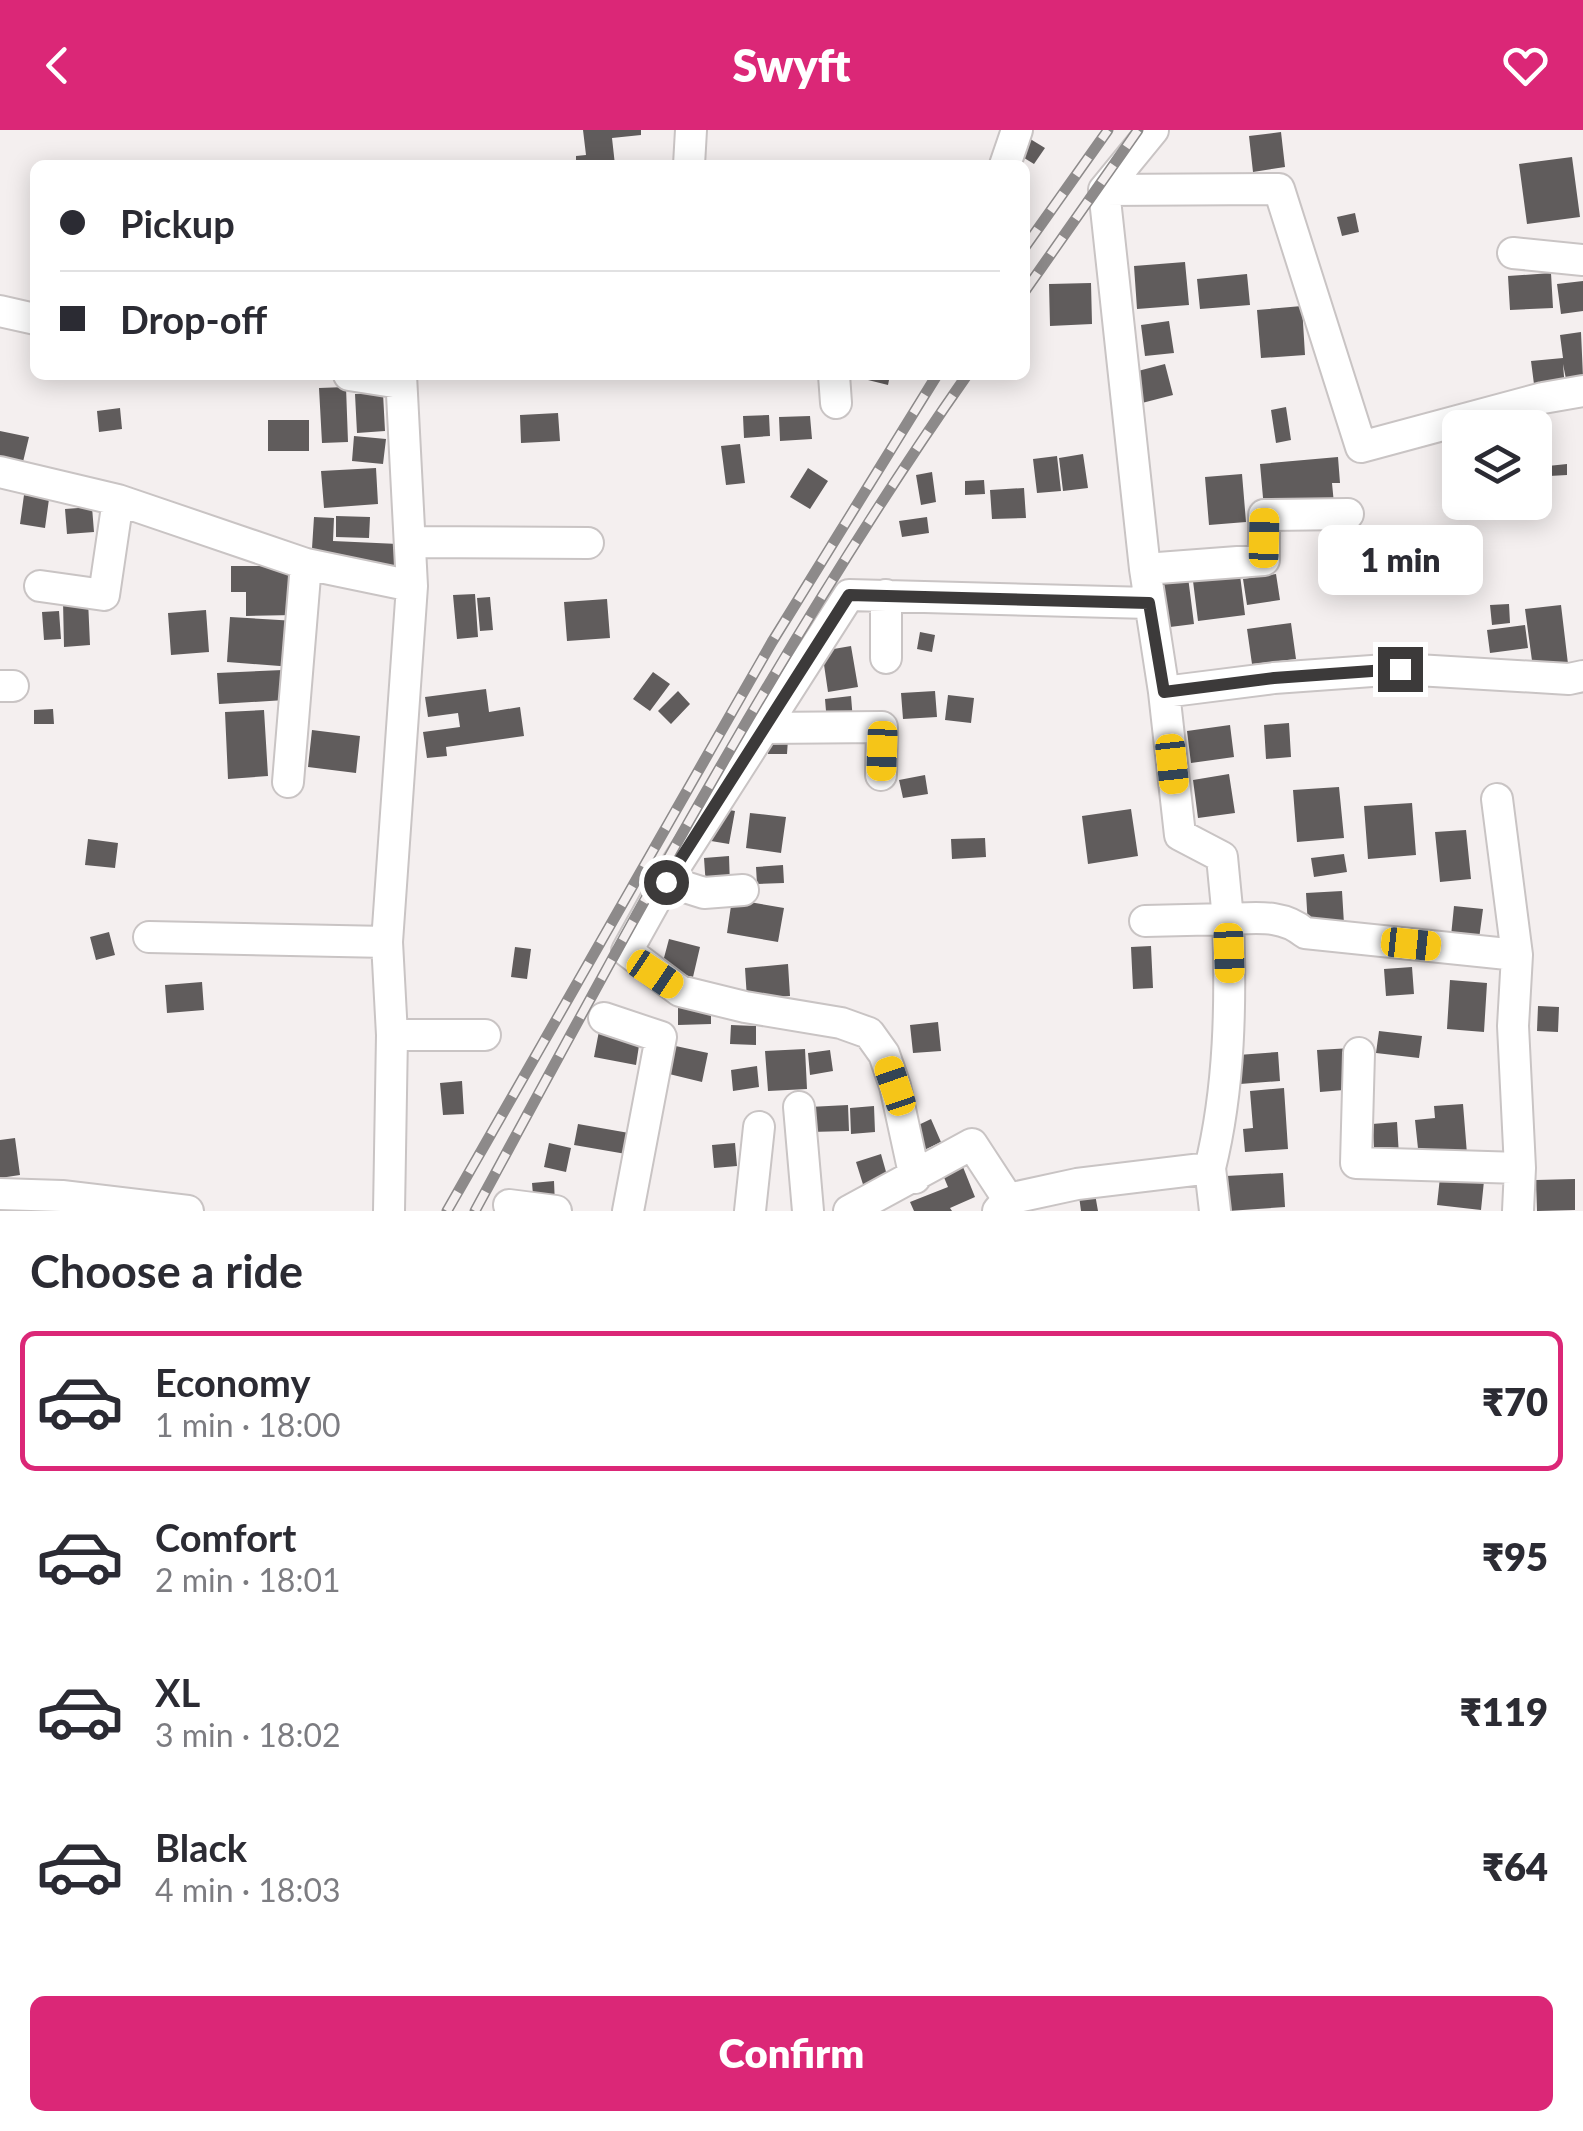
<!DOCTYPE html>
<html lang="en">
<head>
<meta charset="utf-8">
<style>
	:root { --surface:#fff; --page:#f2f2f3; --text:#2b2b33; --muted:#7c7c81; --line:#e1e1e2; --accent:#db2777 }
	body { margin:0; font-family:Lato,sans-serif; background:var(--page); color:var(--text); height:100vh; display:flex; flex-direction:column; font-size:38px; white-space:nowrap }
	* { box-sizing:border-box; margin:0 }
	p { font-size:32px; color:var(--muted) }
	.icon { flex:none; width:55px; height:55px; fill:none; stroke:currentColor; stroke-width:2; stroke-linecap:round; stroke-linejoin:round }
	.map { position:relative; height:1081px; overflow:hidden }
	.side { display:flex; flex-direction:column; background:var(--surface); flex:1 }
	.side>* { flex:none }
	.top-card { position:absolute; left:30px; top:30px; width:1000px; height:220px; border-radius:15px; box-shadow:0 5px 25px #0003; display:grid; align-content:center; height:220px; padding:0 30px; background:var(--surface) }
	.tools { position:absolute; left:1442px; top:280px; display:grid; gap:20px }
	.tools a { display:grid; place-items:center; width:110px; height:110px; border-radius:15px; background:var(--surface); box-shadow:0 5px 25px #0003; font-size:50px }
	.end { position:absolute; width:45px; height:45px; margin:-22px; border:12px solid #3c3a3a; background:#fff; box-shadow:0 0 0 5px #fff }
	.from { border-radius:50% }
	.bubble { position:absolute; height:70px; border-radius:15px; background:var(--surface); box-shadow:0 5px 25px #0003; font-size:32px; font-weight:800; line-height:70px; text-align:center }
	.car { position:absolute; width:30px; height:60px; margin:-30px -15px; border-radius:12px; box-shadow:0 0 8px 2px #0007; background:linear-gradient(#f5c518 24%,#345 0 40%,#f5c518 0 76%,#345 0 86%,#f5c518 0) }
	.top-card b { display:flex; align-items:center; gap:35px; height:95px; font-size:38px }
	.top-card b+b { border-top:2px solid var(--line) }
	.top-card i { width:25px; height:25px; background:var(--text) }
	ul { padding:0; list-style:none }
	li { display:flex; align-items:center; gap:30px; height:140px; margin:0 20px 15px; padding:0 10px; border:5px solid transparent; border-radius:15px }
	li div { flex:1 }
	li b { display:block; font-size:38px }
	li em { font-style:normal; font-weight:800 }
	li.active { border-color:var(--accent) }
	li>.icon { width:90px; height:90px; stroke-width:1.5 }
	h2 { padding:0 30px; font-size:45px; line-height:120px }
	.button { display:flex; gap:20px; margin-top:auto; padding:20px 30px }
	.button a { flex:1; height:115px; border-radius:15px; background:var(--accent); color:#fff; font-size:40px; font-weight:800; line-height:115px; text-align:center }
	header { display:flex; justify-content:space-between; align-items:center; height:130px; padding:0 30px; background:var(--accent); color:#fff; font-size:45px; font-weight:800 }
	.map>svg:first-child { display:block }
	.building { fill:#605c5c }
	.lines { fill:none; stroke-linecap:round; stroke-linejoin:round }
	.minor-casing { stroke:#c9c4c4; stroke-width:34 }
	.minor { stroke:#fff; stroke-width:30 }
	.rail-casing { stroke:#8d8a8a; stroke-width:11 }
	.rail { stroke:#f4efef; stroke-width:8; stroke-dasharray:22; stroke-linecap:butt }
	.route { stroke:#3c3a3a; stroke-width:12 }
</style>
</head>
<body>
<header><svg class="icon" aria-label="back" viewBox="0 0 24 24"><path d="M15 5l-7 7 7 7"/></svg>Swyft<svg class="icon" aria-label="heart" viewBox="0 0 24 24"><path d="M12 20l-8-8c-3-5 5-10 8-4 3-6 11-1 8 4z"/></svg></header>
<div class="map">
<svg width="1583" height="1081" viewBox="0 0 1583 1081">
	<rect width="100%" height="100%" fill="#f4efef"/>
	<path class="building" d="M583 0H641V5L612 8 615 35H576V26L586 25Z
		M1281 2 1285 37 1253 42 1249 6Z
		M1027 7 1045 18 1034 34 1016 23Z
		M1572 27 1580 87 1527 94 1519 34Z
		M1355 83 1359 102 1342 106 1337 87Z
		M1185 132 1189 175 1137 179 1134 136Z
		M1551 143 1553 178 1510 180 1508 146Z
		M1247 144 1250 175 1200 179 1197 149Z
		M1583 151V181L1561 184 1557 154Z
		M1091 153 1092 194 1050 196 1049 154Z
		M1302 176 1305 225 1261 228 1257 180Z
		M1169 191 1174 223 1145 226 1141 195Z
		M1581 202 1583 247 1566 249 1563 234 1565 259 1535 262 1531 231 1563 228 1560 205Z
		M1165 234 1173 265 1142 273 1134 242Z
		M865 245H890L888 255 864 249Z
		M346 257 348 312 322 313 319 258Z
		M383 263 385 301 357 303 355 264Z
		M1286 277 1291 310 1276 313 1271 280Z
		M120 278 122 299 99 302 97 281Z
		M558 283 560 311 521 313 520 285Z
		M769 285 770 306 744 308 743 286Z
		M810 286 812 309 780 311 779 287Z
		M268 290H309V321H268Z
		M0 301 29 307 22 336 0 331Z
		M354 306 386 309 383 334 352 331Z
		M740 314 745 353 726 355 721 316Z
		M1083 324 1088 358 1063 361 1059 328Z
		M1057 326 1061 361 1037 363 1033 329Z
		M1338 327 1340 353H1332L1334 374 1264 379 1260 334Z
		M1567 334V345L1549 346 1548 336Z
		M376 338 378 374 324 378 321 341Z
		M808 338 828 351 810 379 790 367Z
		M932 342 936 372 921 375 916 345Z
		M1242 344 1246 392 1209 395 1205 347Z
		M984 350 985 364 965 365V351Z
		M1024 358 1026 388 992 389 990 360Z
		M24 365 49 369 45 398 20 394Z
		M92 377 94 402 67 404 65 379Z
		M336 386 370 387 369 408 336 407Z
		M314 387 334 388 333 411 398 414 397 438 311 434Z
		M927 387 929 403 902 407 899 391Z
		M231 436H294L295 485 246 486V462H231Z
		M1276 444 1280 470 1247 475 1243 449Z
		M1240 445 1245 485 1198 491 1193 451Z
		M1188 447 1194 494 1162 498 1155 452Z
		M475 464 478 507 457 509 453 465Z
		M490 467 493 500 480 501 477 468Z
		M607 469 610 508 567 511 564 472Z
		M88 470 90 515 64 517 63 471Z
		M1509 474 1510 493 1492 495 1490 475Z
		M1561 475 1568 534 1533 538 1525 479Z
		M206 480 209 522 171 525 168 483Z
		M59 481 61 509 44 510 42 482Z
		M230 487 296 491 293 537 227 532Z
		M1291 493 1296 529 1252 534 1247 499Z
		M1525 495 1528 518 1490 523 1487 500Z
		M920 502 935 505 932 522 917 519Z
		M851 516 858 557 828 562 822 521Z
		M283 540 285 570 219 574 217 543Z
		M653 542 670 554 650 581 633 569Z
		M486 559 489 582 520 577 524 606 446 617 447 626 427 628 423 602 460 597 458 583 428 587 425 567Z
		M678 561 690 574 671 594 658 581Z
		M935 561 937 587 903 589 901 563Z
		M948 565 974 568 971 593 945 590Z
		M851 566 853 591 827 593 825 569Z
		M53 579 54 594H34V580Z
		M264 580 268 646 228 649 225 582Z
		M1289 593 1291 627 1266 629 1264 595Z
		M1230 595 1234 627 1191 633 1187 601Z
		M312 600 360 606 356 643 308 637Z
		M768 609H788L787 624H768Z
		M1229 644 1235 683 1198 688 1193 650Z
		M925 645 928 664 903 668 899 650Z
		M1339 657 1344 708 1297 712 1293 660Z
		M1412 673 1416 725 1368 729 1364 676Z
		M718 678 735 681 729 714 711 711Z
		M1131 679 1138 726 1088 734 1082 686Z
		M750 683 786 687 781 723 746 718Z
		M1466 700 1471 749 1440 752 1435 702Z
		M985 708 986 727 952 729 951 709Z
		M88 709 118 713 115 738 85 735Z
		M1344 724 1347 742 1314 747 1311 728Z
		M729 726 730 756 706 757 704 728Z
		M783 735 784 753 757 754 756 737Z
		M1342 761 1344 794 1308 796 1306 763Z
		M732 769 784 778 778 812 727 803Z
		M1454 776 1483 779 1479 809 1451 806Z
		M109 802 115 825 96 830 90 807Z
		M669 809 700 817 693 847 661 839Z
		M1151 816 1153 858 1133 859 1131 817Z
		M515 817 531 819 527 849 511 847Z
		M788 834 790 866 747 869 745 838Z
		M1412 837 1414 864 1386 866 1384 839Z
		M1450 850 1487 853 1484 902 1447 899Z
		M202 852 204 880 167 883 165 855Z
		M711 873V894L678 895V874Z
		M1538 876 1559 877 1558 902 1537 901Z
		M938 892 941 921 913 923 910 895Z
		M731 895 756 896V915L730 914Z
		M599 901 640 909 636 935 594 927Z
		M1379 901 1422 906 1419 928 1376 923Z
		M671 915 708 923 702 952 665 943Z
		M1352 918 1356 959 1320 962 1317 920Z
		M805 919 807 959 768 961 765 921Z
		M830 920 833 941 810 945 808 923Z
		M1278 922 1280 951 1240 954 1238 925Z
		M757 936 759 957 733 961 731 940Z
		M462 951 464 984 443 985 440 953Z
		M1284 958 1288 1019 1245 1022 1243 999 1253 998 1250 961Z
		M1463 974 1467 1024 1419 1028 1415 990 1435 988 1434 976Z
		M848 975 849 1001 810 1002 809 977Z
		M874 976 875 1002 851 1004 850 978Z
		M931 989 941 1012 920 1022 910 999Z
		M1397 992 1399 1026 1375 1028 1372 994Z
		M578 994 629 1003 626 1024 574 1015Z
		M15 1008 20 1045 0 1048V1010Z
		M549 1013 571 1018 566 1042 544 1037Z
		M735 1013 737 1036 714 1038 712 1015Z
		M881 1024 890 1056 866 1064 856 1032Z
		M963 1037 975 1067 950 1078 952 1081H914L910 1072 948 1057 943 1045Z
		M1283 1043 1285 1077 1228 1081 1226 1046Z
		M1440 1047 1484 1051 1481 1080 1437 1075Z
		M1575 1049V1080L1537 1081 1536 1050Z
		M554 1051 555 1075 534 1076 532 1053Z
		M1095 1064 1098 1081H1081L1079 1066Z"/>
	<g class="lines">
		<defs>
			<path id="minor" d="M689 35 691 0
				M1005 35 1017 0
				M1104 60 1153 0
				M1513 123 1583 130
				M0 181 35 189
				M349 245 400 253
				M834 245 836 273
				M0 342 118 370 306 434 412 456
				M410 412 588 413
				M1145 439 1264 430V385L1348 384
				M40 456 104 465 118 370
				M886 465V528
				M0 556H13
				M1164 562 1274 548 1400 539 1569 549 1583 546
				M764 598 882 597 881 645
				M288 652 306 434
				M1497 669 1517 825
				M666 751 704 763 743 760
				M1145 791 1228 789 1222 727 1180 705 1164 562 1145 439 1104 60 1279 59 1361 317 1543 268 1583 261
				M149 807 387 812
				M604 888 661 907 628 1081
				M392 905H485
				M1359 923 1356 1033 1520 1038
				M799 977 808 1081
				M1210 1038 1215 1081
				M915 1048 895 956 884 924 869 903 841 893 745 877 680 861 627 821 666 751 849 465 1149 473
				M0 1064 62 1066 188 1081
				M509 1075 556 1081
				M389 1081 392 905 387 812 412 456 401 245
				M750 1081 759 997
				M849 1081 972 1014 1008 1069
				M998 1081 1008 1069 1077 1054 1210 1038C1230 957 1231 872 1228 789 1257 788 1283 784 1305 803L1517 825 1513 896 1520 1038 1518 1081"/>
		</defs>
		<use href="#minor" class="minor-casing"/>
		<use href="#minor" class="minor"/>
		<defs>
			<path id="rail" d="M1025 117 1108 0
				M1025 161 1138 0
				M447 1081 772 512 937 245
				M475 1081C629 797 782 510 967 245"/>
		</defs>
		<use href="#rail" class="rail-casing"/>
		<use href="#rail" class="rail"/>
	</g>
	<g class="lines">
		<path class="route" d="M666 752 849 465 1149 473 1164 562 1274 548 1400 539"/>
	</g>
</svg>
<div class="tools">
<a><svg class="icon" aria-label="layers" viewBox="0 0 24 24"><path d="M12 4l9 5-9 5-9-5zM3 14l9 5 9-5"/></svg></a>
</div>
<i class="end from" style="left:666px;top:752px"></i>
<i class="end" style="left:1400px;top:539px"></i>
<div class="bubble" style="left:1318px;top:395px;width:165px">1 min</div>
<i class="car" style="left:1264px;top:408px;rotate:1deg"></i>
<i class="car" style="left:882px;top:621px;rotate:182deg"></i>
<i class="car" style="left:1172px;top:634px;rotate:174deg"></i>
<i class="car" style="left:1411px;top:814px;rotate:96deg"></i>
<i class="car" style="left:1229px;top:823px;rotate:178deg"></i>
<i class="car" style="left:655px;top:844px;rotate:124deg"></i>
<i class="car" style="left:895px;top:956px;rotate:341deg"></i>
<div class="top-card">
<b><i class="from"></i>Pickup</b>
<b><i></i>Drop-off</b>
</div>
</div>
<section class="side">
<h2>Choose a ride</h2>
<ul>
<li class="active"><svg class="icon" aria-label="car" viewBox="0 0 24 24"><path d="M5 17H2v-5l4-1 3-4h7l3 4 3 1v5h-3M9 17h6M6 11h13"/><circle cx="7" cy="17" r="2"/><circle cx="17" cy="17" r="2"/></svg><div><b>Economy</b><p>1 min · 18:00</p></div><em>₹70</em></li>
<li><svg class="icon" aria-label="car" viewBox="0 0 24 24"><path d="M5 17H2v-5l4-1 3-4h7l3 4 3 1v5h-3M9 17h6M6 11h13"/><circle cx="7" cy="17" r="2"/><circle cx="17" cy="17" r="2"/></svg><div><b>Comfort</b><p>2 min · 18:01</p></div><em>₹95</em></li>
<li><svg class="icon" aria-label="car" viewBox="0 0 24 24"><path d="M5 17H2v-5l4-1 3-4h7l3 4 3 1v5h-3M9 17h6M6 11h13"/><circle cx="7" cy="17" r="2"/><circle cx="17" cy="17" r="2"/></svg><div><b>XL</b><p>3 min · 18:02</p></div><em>₹119</em></li>
<li><svg class="icon" aria-label="car" viewBox="0 0 24 24"><path d="M5 17H2v-5l4-1 3-4h7l3 4 3 1v5h-3M9 17h6M6 11h13"/><circle cx="7" cy="17" r="2"/><circle cx="17" cy="17" r="2"/></svg><div><b>Black</b><p>4 min · 18:03</p></div><em>₹64</em></li>
</ul>
<div class="button"><a>Confirm</a></div>
</section>
</body>
</html>
